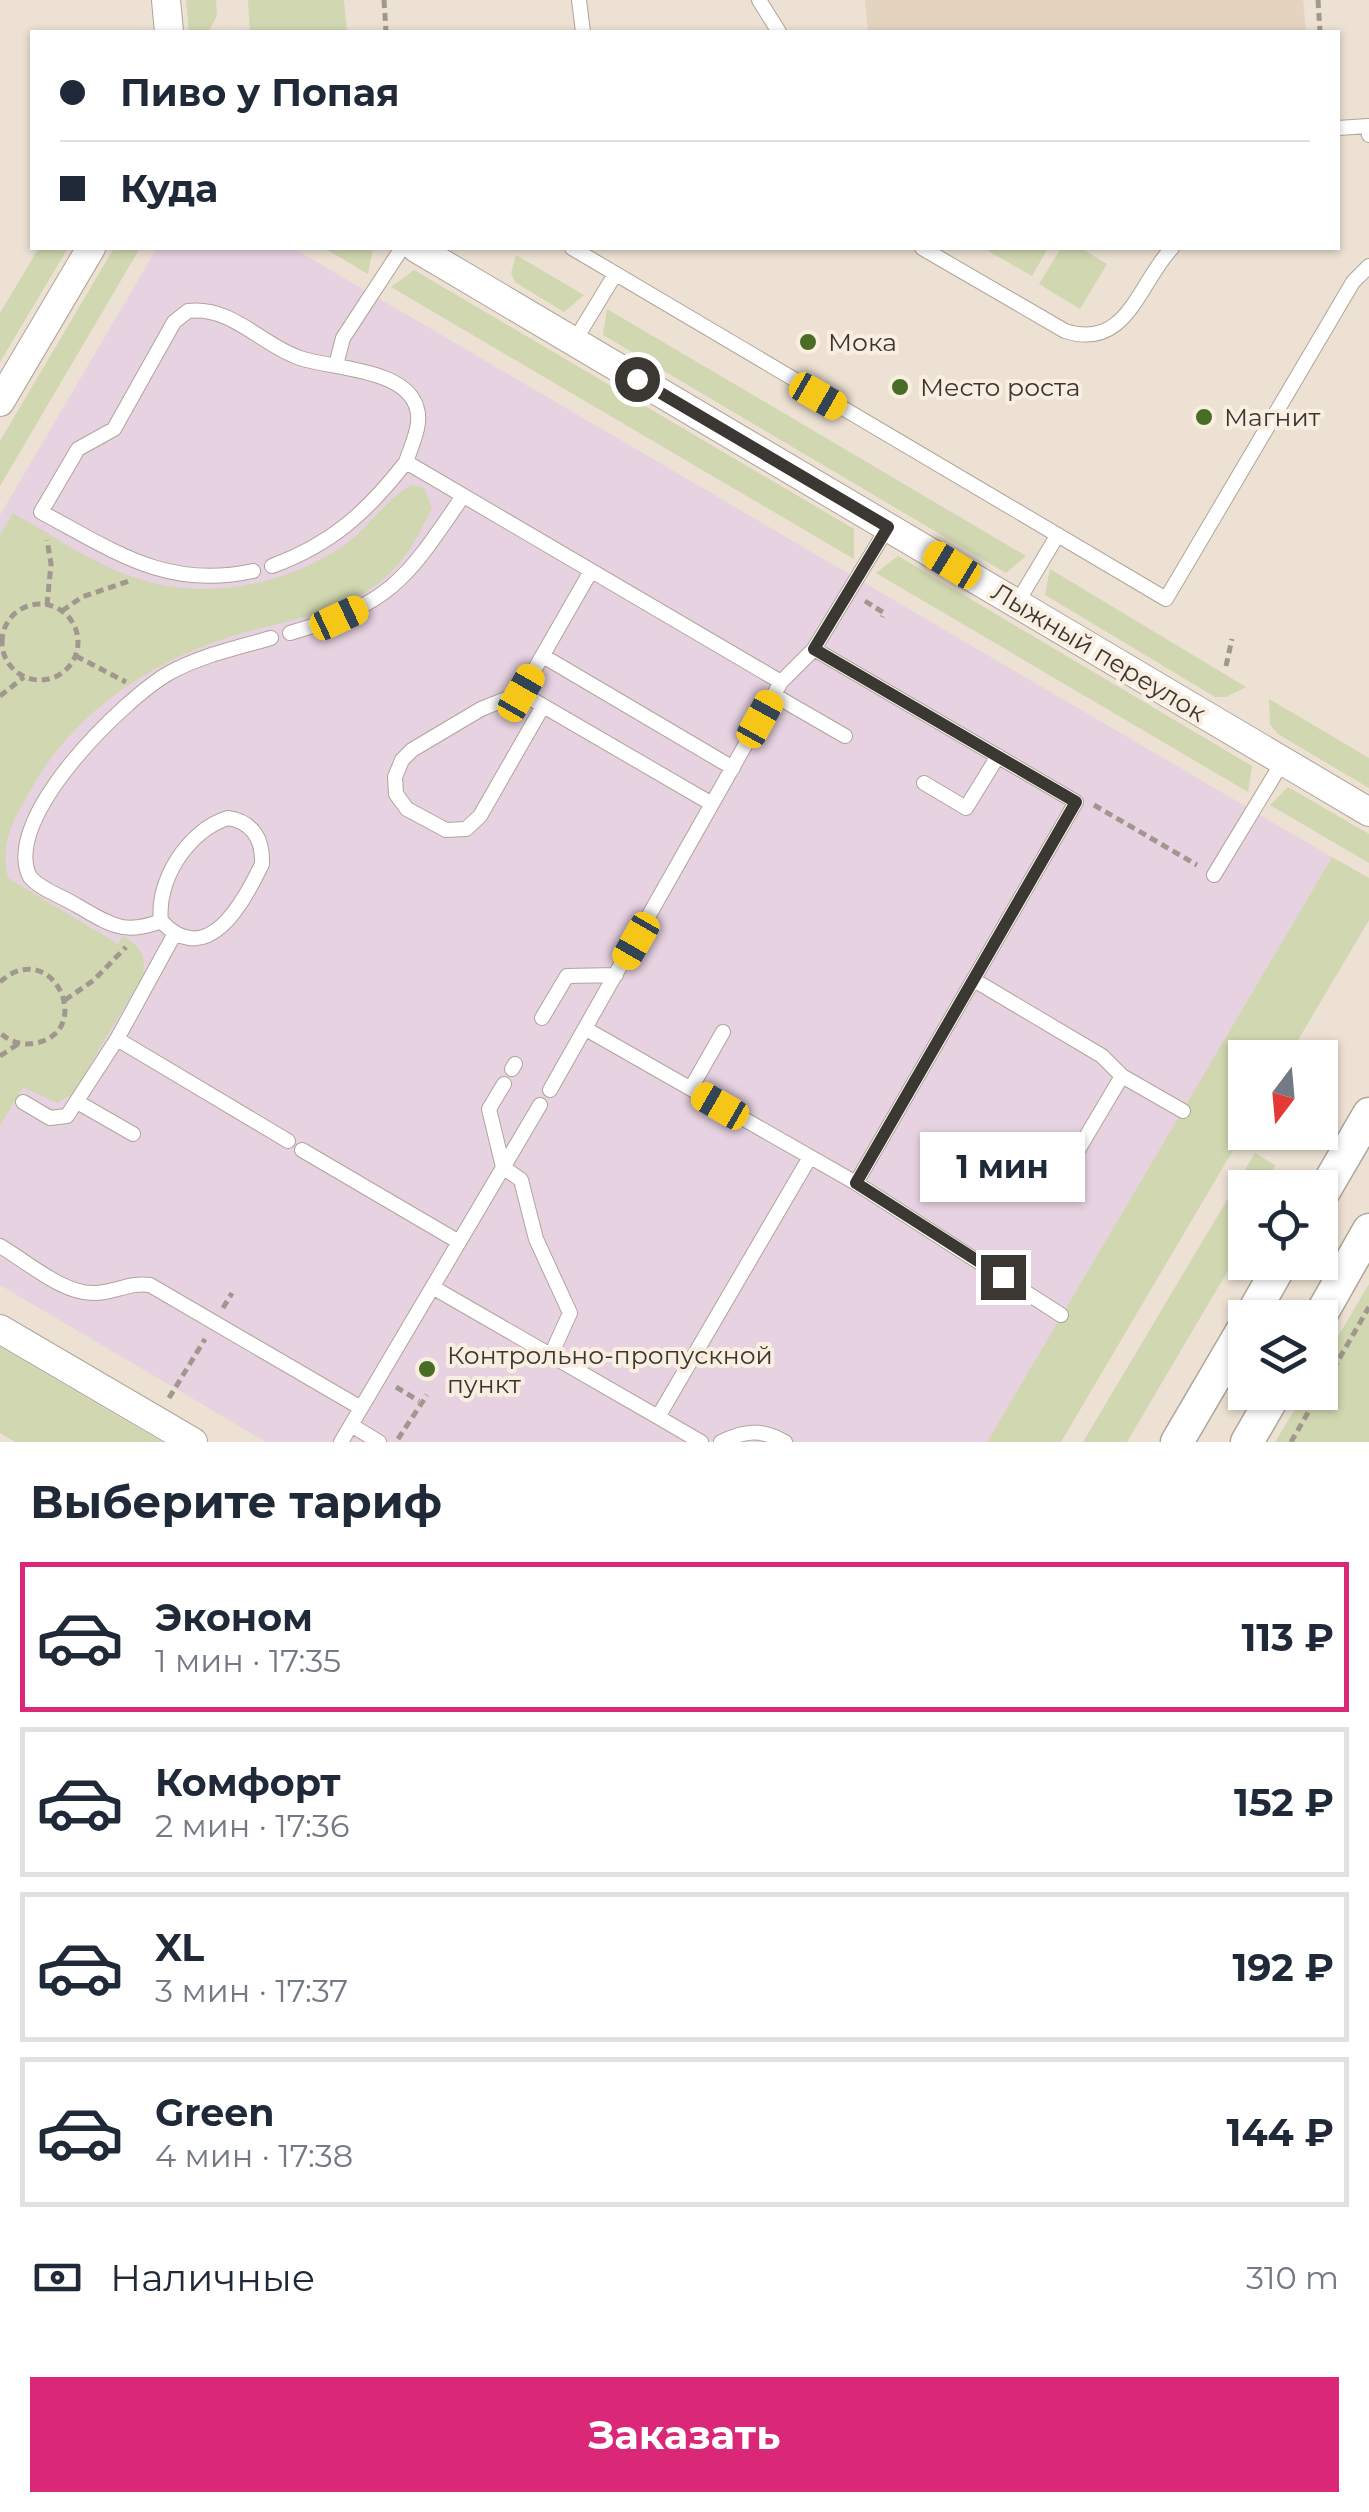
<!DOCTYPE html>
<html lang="ru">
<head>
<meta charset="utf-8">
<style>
	:root { --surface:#fff; --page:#f2f2f3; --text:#1f2937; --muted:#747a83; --line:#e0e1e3; --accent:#db2777 }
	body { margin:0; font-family:Montserrat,sans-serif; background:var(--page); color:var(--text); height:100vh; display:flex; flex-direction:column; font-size:38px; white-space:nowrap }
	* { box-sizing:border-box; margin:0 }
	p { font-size:32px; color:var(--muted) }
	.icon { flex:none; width:55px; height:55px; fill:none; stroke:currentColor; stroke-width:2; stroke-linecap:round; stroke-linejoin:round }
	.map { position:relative; height:1442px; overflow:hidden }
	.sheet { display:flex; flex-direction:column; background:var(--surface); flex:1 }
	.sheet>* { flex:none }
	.hud { position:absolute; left:30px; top:30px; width:1310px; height:220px; border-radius:0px; box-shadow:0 2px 8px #0004; display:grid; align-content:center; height:220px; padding:0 30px; background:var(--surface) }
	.needle { width:65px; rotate:196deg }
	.buttons { position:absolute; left:1228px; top:1040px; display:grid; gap:20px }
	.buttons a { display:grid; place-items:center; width:110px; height:110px; border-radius:0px; background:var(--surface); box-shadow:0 2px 8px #0004; font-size:50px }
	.end { position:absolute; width:45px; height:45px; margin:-22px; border:12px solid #3b3732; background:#fff; box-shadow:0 0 0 5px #fff }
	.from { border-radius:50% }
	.bubble { position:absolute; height:70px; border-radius:0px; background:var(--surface); box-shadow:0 2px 8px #0004; font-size:32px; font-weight:700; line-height:70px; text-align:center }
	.car { position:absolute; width:30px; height:60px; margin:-30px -15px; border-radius:12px; box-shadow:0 0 8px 2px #0007; background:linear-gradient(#f5c518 24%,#345 0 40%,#f5c518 0 76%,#345 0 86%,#f5c518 0) }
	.hud b { display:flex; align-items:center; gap:35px; height:95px; font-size:38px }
	.hud b+b { border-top:2px solid var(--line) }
	.hud i { width:25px; height:25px; background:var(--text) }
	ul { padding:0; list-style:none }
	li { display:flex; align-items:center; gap:30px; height:150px; margin:0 20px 15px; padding:0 10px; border:5px solid var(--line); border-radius:0px }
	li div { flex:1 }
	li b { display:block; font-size:38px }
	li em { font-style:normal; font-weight:700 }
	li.on { border-color:var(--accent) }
	li>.icon { width:90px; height:90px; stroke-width:1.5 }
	h2 { padding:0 30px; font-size:45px; line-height:120px }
	.pay { display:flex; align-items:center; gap:25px; height:110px; padding:0 30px; font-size:38px }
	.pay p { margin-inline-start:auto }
	.action { display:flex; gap:20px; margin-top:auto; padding:20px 30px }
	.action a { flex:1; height:115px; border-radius:0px; background:var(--accent); color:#fff; font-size:40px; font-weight:700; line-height:115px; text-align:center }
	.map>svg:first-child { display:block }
	.built { fill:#e3d3bf }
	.medical { fill:#e7d2e1 }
	.green { fill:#d1d7b1 }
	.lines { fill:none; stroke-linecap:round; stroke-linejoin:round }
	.service-casing { stroke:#afa598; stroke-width:16 }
	.minor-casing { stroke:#afa598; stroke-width:30 }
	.tertiary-casing { stroke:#afa598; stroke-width:35 }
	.path { stroke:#a0988e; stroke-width:5; stroke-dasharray:8 5; stroke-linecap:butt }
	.service { stroke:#fff; stroke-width:14 }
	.minor { stroke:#fff; stroke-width:28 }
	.tertiary { stroke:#fff; stroke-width:32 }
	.route { stroke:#3b3732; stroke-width:12 }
	.poi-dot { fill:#496d27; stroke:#faeee0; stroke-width:4 }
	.labels { text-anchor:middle; stroke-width:8; stroke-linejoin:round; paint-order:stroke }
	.poi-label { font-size:25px; fill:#3b3732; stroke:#faeee0; text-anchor:start }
	.street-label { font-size:25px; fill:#3b3732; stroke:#faeee0 }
</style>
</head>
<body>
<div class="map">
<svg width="1369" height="1442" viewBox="0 0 1369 1442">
	<rect width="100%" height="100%" fill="#ece1d3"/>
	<path class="built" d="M865 0H1303L1306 32H868Z"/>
	<path class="medical" d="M157 248H293L1332 857 987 1442H266L0 1285V515Z"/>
	<path class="green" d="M186 0H216L217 16 208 32H189Z
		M248 0H344L347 32H250Z
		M39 248H68L0 362V313Z
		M114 248H140L0 486V441Z
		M324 248H373L368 274Z
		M983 248H1048L1032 276Z
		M1061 248H1081L1107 264 1080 309 1039 284Z
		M516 255 584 295 564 312 515 282 511 273Z
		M414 270 854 529V559L391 287Z
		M607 309 1026 556 1006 573 603 335Z
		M412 485 424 488 432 508C417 540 399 572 367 591 326 617 276 622 230 637 150 662 75 712 33 786 14 819 0 839 8 878L118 944 123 936C141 948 146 953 143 975L73 1094 57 1103 23 1087 0 1126V535L13 513C53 535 94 565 136 578 204 601 285 586 343 546 368 529 386 498 412 485Z
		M898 556 1252 766 1248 792 876 573Z
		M1050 569 1246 687 1226 697H1215L1045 595Z
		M1269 699 1369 758V788L1278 734 1270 724Z
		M1288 787 1369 834V863L1270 805Z
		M1332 857 1369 878V920L1288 1057 1245 1058V1130L1061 1442H987Z
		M1255 1153 1275 1165 1266 1187 1245 1188 1243 1245 1127 1442H1083Z
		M1369 1284V1442H1275L1305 1393 1320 1392V1367Z
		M0 1347 162 1442H15L0 1433Z"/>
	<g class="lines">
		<defs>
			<path id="service" d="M579 0 583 32
				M759 0 779 32
				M1338 128 1368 126 1369 135
				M572 248 1166 599 1353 282 1369 266
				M922 248 1065 331C1127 351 1138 284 1172 248
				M574 342 614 276
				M336 365 343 338 402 248
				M272 566C332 544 367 512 406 462
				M253 571C167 590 114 551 41 512L78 449 114 429 174 322 188 311C233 306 261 345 300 358 331 369 407 368 417 409 422 425 411 446 406 462L781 682
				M1017 603 1057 536
				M290 633C392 603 405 581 463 496
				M543 656 733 768
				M521 693 712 804
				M774 695 845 736
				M543 706 480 816 466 829 446 830 407 809 396 794 395 777 402 760 412 750 481 709 521 693 591 571
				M924 783 966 808 998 756
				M228 818C253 822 263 839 262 864 243 904 207 970 161 921 156 881 188 830 228 818Z
				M1214 875 1283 761
				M161 921C123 936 110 924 76 905 63 897 40 889 30 877 0 819 124 699 169 673 199 656 237 648 271 638
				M974 980 1102 1056 1122 1076 1183 1111
				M542 1018 567 976 616 975
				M586 1029 856 1183 1076 802 814 649
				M117 1039 174 935
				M512 1069 515 1064
				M504 1084 489 1109 503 1167 521 1180 536 1239 570 1313 551 1355
				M691 1088 723 1032
				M550 1090 781 682 814 649 888 527
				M23 1102 50 1118 67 1116 117 1039 288 1141
				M79 1103 133 1134
				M302 1150 459 1242
				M1065 1172 1122 1076
				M856 1183 1061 1315
				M0 1246C26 1261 63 1294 94 1293 114 1293 129 1282 150 1285L361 1408
				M434 1288 658 1417 810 1157
				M658 1417 701 1442
				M351 1425 379 1442
				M341 1442 540 1105
				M721 1442C745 1430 762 1429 785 1442"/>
			<path id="minor" d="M166 0 169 32
				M416 248 1369 812
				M0 402 91 248
				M0 1329 193 1442"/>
			<path id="tertiary" d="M1320 1198 1369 1114
				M1250 1318 1282 1262
				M1319 1318 1369 1230
				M1177 1442 1245 1326
				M1247 1442 1276 1392"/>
		</defs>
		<use href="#service" class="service-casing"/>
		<use href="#minor" class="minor-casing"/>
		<use href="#tertiary" class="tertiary-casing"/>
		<path class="path" d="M384 0 386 32
			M1318 0 1320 32
			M865 601 884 613 882 617
			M2 642a38 38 0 1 1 76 0a38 38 0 1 1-76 0Z
			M47 605 51 564 47 540
			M62 611 82 597 132 580
			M76 656 126 682
			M1226 666 1232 639
			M0 696 24 677
			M1094 805 1197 865
			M0 982C52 935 96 1031 36 1043 22 1046 11 1042 0 1033
			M65 1000 94 980 126 947
			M0 1056 18 1044
			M223 1308 232 1293
			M396 1387 419 1401
			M1320 1392 1369 1307
			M169 1398 205 1339
			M398 1439 427 1395
			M1291 1442 1320 1392"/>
		<use href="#service" class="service"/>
		<use href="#minor" class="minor"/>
		<use href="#tertiary" class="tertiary"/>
	</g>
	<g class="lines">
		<path class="route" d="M637 379 888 527 814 649 1076 802 856 1183 1003 1277"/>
	</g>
	<g class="poi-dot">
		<circle cx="808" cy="342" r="10"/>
		<circle cx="900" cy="387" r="10"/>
		<circle cx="1204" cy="417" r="10"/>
		<circle cx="427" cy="1369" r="10"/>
	</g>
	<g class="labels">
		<g class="poi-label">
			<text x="828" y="351">Мока</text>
			<text x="920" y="396">Место роста</text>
			<text x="1224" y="426">Магнит</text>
			<text x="447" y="1364">Контрольно-пропускной<tspan x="447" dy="29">пункт</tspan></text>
		</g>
		<g class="street-label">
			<text transform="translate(1099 652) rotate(31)" y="9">Лыжный переулок</text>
		</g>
	</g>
</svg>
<div class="buttons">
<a><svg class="needle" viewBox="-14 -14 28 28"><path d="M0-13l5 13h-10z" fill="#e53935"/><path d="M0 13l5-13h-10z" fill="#747a83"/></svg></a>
<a><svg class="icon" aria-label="locate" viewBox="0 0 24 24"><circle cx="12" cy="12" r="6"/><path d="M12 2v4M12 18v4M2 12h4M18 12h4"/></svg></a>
<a><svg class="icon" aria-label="layers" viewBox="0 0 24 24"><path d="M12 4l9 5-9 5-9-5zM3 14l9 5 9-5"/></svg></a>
</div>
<i class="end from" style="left:637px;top:379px"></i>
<i class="end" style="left:1003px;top:1277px"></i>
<div class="bubble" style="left:920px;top:1132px;width:165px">1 мин</div>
<i class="car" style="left:818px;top:396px;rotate:120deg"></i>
<i class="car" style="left:952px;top:565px;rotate:301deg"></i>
<i class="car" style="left:339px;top:618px;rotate:65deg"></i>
<i class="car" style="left:521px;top:693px;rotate:30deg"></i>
<i class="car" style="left:760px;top:719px;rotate:29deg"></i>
<i class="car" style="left:636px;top:941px;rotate:210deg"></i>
<i class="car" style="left:720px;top:1106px;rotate:300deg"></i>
<div class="hud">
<b><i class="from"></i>Пиво у Попая</b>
<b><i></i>Куда</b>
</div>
</div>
<section class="sheet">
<h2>Выберите тариф</h2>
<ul>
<li class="on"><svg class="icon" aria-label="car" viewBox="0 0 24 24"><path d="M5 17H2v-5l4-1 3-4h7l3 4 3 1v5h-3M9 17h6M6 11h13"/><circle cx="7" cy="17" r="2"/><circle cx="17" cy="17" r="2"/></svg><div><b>Эконом</b><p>1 мин · 17:35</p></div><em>113 ₽</em></li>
<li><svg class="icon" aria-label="car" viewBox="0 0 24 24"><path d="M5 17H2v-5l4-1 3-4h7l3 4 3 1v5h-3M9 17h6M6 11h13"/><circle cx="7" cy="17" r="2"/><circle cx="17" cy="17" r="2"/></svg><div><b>Комфорт</b><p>2 мин · 17:36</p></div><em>152 ₽</em></li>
<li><svg class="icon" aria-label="car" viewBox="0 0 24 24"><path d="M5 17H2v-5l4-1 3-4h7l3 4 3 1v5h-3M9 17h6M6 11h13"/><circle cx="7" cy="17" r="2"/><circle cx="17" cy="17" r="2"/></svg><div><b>XL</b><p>3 мин · 17:37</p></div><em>192 ₽</em></li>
<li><svg class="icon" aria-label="car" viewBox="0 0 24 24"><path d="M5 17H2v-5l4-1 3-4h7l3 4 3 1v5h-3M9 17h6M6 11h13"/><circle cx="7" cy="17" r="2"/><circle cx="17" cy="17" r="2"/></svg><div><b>Green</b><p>4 мин · 17:38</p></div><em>144 ₽</em></li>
</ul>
<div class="pay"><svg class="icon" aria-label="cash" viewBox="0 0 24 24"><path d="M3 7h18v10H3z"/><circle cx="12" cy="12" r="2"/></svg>Наличные<p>310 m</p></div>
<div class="action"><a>Заказать</a></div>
</section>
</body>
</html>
